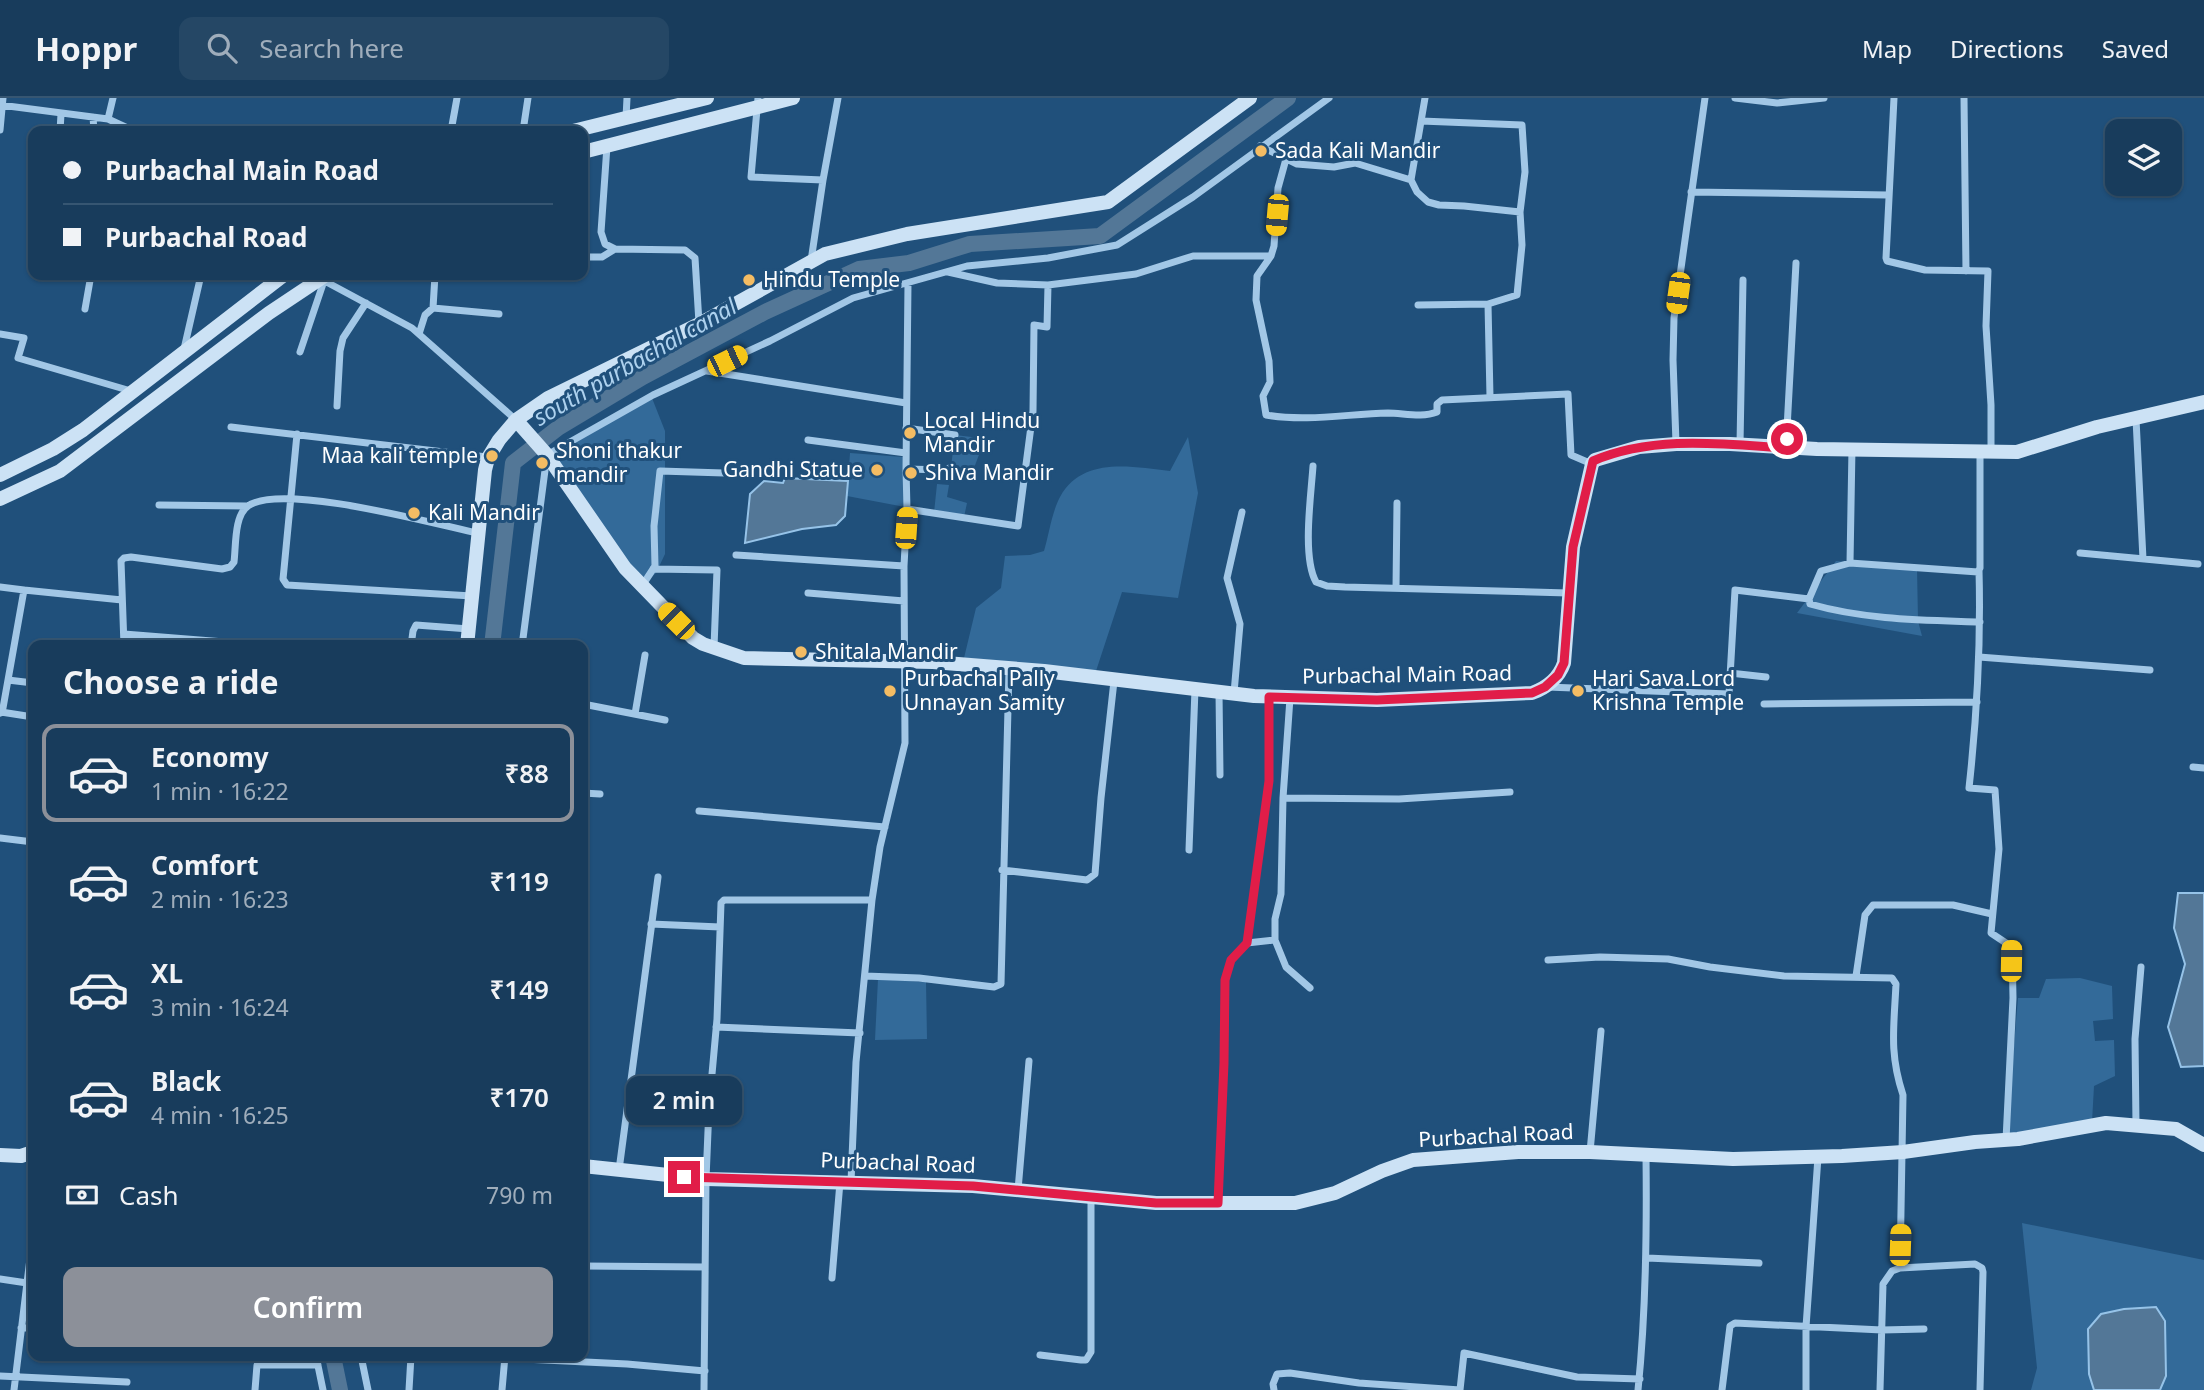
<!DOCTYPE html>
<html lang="en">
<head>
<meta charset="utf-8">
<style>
	:root { --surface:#183c5c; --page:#254765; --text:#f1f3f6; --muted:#9fadbb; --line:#365672; --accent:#8c9099 }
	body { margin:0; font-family:"Noto Sans",sans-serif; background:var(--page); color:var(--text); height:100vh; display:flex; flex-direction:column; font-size:26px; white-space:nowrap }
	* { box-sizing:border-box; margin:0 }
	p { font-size:23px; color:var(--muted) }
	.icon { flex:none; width:38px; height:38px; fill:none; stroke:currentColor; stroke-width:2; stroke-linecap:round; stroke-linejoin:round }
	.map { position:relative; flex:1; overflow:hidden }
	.sheet { position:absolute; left:28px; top:542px; width:560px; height:721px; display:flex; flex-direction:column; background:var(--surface); border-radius:14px; box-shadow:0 2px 5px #0004,0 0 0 2px var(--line) }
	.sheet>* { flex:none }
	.hud { position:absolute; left:28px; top:28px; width:560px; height:154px; border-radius:14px; box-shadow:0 2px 5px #0004,0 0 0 2px var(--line); display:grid; align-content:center; height:154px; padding:0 35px; background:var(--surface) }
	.controls { position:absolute; left:2105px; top:21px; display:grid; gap:14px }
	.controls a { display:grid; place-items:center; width:77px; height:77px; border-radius:14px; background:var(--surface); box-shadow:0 2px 5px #0004,0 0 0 2px var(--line); font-size:35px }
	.end { position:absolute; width:32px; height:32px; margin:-16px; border:9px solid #e11d48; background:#fff; box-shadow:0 0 0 4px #fff }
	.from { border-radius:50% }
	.bubble { position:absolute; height:49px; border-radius:14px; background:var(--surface); box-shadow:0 2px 5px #0004,0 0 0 2px var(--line); font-size:23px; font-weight:600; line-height:49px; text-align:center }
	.car { position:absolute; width:21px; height:42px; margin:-21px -10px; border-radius:9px; box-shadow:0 0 5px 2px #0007; background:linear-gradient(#f5c518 24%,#345 0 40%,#f5c518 0 76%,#345 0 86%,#f5c518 0) }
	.hud b { display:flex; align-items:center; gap:24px; height:66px; font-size:26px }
	.hud b+b { border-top:2px solid var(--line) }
	.hud i { width:18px; height:18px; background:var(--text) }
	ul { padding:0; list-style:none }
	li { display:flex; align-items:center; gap:21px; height:98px; margin:0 14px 10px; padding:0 21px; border:4px solid transparent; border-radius:14px }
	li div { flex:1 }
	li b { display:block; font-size:26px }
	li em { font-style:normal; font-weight:600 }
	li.selected { border-color:var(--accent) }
	li>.icon { width:63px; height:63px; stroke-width:1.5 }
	h2 { padding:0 35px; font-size:32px; line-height:84px }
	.pay { display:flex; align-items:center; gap:18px; height:77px; padding:0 35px; font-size:26px }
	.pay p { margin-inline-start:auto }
	.action { display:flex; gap:14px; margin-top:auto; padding:14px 35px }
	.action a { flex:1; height:80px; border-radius:14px; background:var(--accent); color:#fff; font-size:28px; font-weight:600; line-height:80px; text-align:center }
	header { display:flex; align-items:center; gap:42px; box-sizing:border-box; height:98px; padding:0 35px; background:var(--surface); border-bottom:2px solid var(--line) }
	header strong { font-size:33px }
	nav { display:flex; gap:38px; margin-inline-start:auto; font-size:24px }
	.search { width:490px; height:63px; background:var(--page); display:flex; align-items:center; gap:18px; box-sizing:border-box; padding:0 24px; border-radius:14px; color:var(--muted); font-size:26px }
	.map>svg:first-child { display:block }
	.green { fill:#336a99 }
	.water { fill:#537797; stroke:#96c3e8; stroke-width:2 }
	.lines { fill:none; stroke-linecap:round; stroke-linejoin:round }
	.canal { stroke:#537797; stroke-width:16 }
	.street { stroke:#a2c7e6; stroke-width:7 }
	.secondary { stroke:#cce2f5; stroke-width:14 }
	.route { stroke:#e11d48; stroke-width:9 }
	.poi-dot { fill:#f4bc63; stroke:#20507b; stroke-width:2.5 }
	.labels { text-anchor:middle; stroke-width:6; stroke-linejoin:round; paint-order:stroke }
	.poi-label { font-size:21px; fill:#fff; stroke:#20507b; text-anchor:start }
	.street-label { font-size:21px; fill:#fff; stroke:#20507b }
	.water-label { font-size:23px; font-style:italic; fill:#add1ee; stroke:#20507b }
</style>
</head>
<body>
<header>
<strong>Hoppr</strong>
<div class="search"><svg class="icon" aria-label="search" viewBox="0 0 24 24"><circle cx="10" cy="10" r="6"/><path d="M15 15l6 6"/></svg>Search here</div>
<nav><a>Map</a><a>Directions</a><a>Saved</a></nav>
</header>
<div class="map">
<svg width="2204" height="1292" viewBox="0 0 2204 1292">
	<rect width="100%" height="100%" fill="#20507b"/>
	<path class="green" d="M650 295 665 333V456L656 475 645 485 627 469 553 357Z
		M955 337 980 340V354L974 370 951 369Z
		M1188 339 1198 395 1178 500 1122 494 1096 573 964 560 976 510 1001 490 1005 458 1030 457 1044 453C1049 436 1052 414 1060 399 1083 358 1131 369 1170 373Z
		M850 355 903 359 905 409 847 398Z
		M937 386 949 387 947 399 967 405 964 419 934 415Z
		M1836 463 1917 470 1918 523 1922 538 1797 515Z
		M2080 880 2112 888 2113 921 2093 923 2095 943 2114 942 2115 978 2094 988 2092 1024 2006 1042 2018 900H2039L2046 881Z
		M878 881 926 884 927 941 875 942Z
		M2022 1125 2204 1162V1292H2031L2037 1270Z"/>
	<path class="water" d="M785 380 848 383 845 418 836 427 802 431 745 445 750 396 764 383 783 385Z
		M2178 795H2204V968L2181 969 2168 929 2185 866 2174 830Z
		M2156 1209 2165 1223 2166 1278 2160 1292H2094L2089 1276 2088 1231 2101 1216 2124 1211Z"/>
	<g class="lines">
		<path class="canal" d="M492 548 513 365 558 330 643 279 765 214 859 171 909 165 970 146 1100 138 1288 0
			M333 1258 340 1292"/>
		<path class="street" d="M758 0 751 79 823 82 811 163
			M1425 0 1411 82 1417 94 1428 104 1439 107 1464 108 1520 114 1522 147 1517 197 1488 206 1490 299
			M1735 0 1777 5 1824 0
			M1894 0 1886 160 1887 163 1925 172 1988 173 1986 228 1991 307V354
			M1964 0 1966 173
			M0 7 108 21 134 33
			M93 19 94 33
			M626 20 627 0
			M108 21 113 0
			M1421 23 1522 27 1525 74 1520 114
			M0 32 3 0
			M60 33 61 16
			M451 33 457 0
			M523 33 528 0
			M607 48 601 134 605 146 615 151 685 152 695 160 699 225
			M1260 48 1297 66 1334 69 1355 65 1411 82
			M823 82 838 0
			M1691 94 1888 97
			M1271 158 1257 178 1256 202 1269 263 1270 284 1263 298 1266 317C1306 324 1347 316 1388 315 1403 315 1422 320 1437 314V306L1442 302 1568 296 1571 357 1592 366
			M583 159H602L615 151
			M948 174 997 185 1048 187
			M319 180 412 230 516 322
			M1418 207 1488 206
			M433 210 435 177
			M85 211 91 177
			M0 236 24 240 18 260 131 293
			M419 236 425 217 433 210 499 216
			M184 251 201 177
			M300 254 324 183
			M707 273 906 305
			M337 308 340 253 343 240 366 205
			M2136 321 2143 461
			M231 329 487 359
			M906 330 955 337
			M297 336 284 471 283 481 287 487 472 498
			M808 342 906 355
			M1676 345 1673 262 1674 220 1705 0
			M1740 346 1743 182
			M1786 349 1796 165
			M1313 368C1311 398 1302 459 1316 484L1327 488 1345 489 1568 495
			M906 371 946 372 951 369
			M159 407 247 408
			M907 411 1018 428 1033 313 1034 227 1047 229 1048 187 1136 176 1193 158H1271L1274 148 1278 90 1286 61
			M2080 455 2198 466
			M736 457 904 468
			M1850 465 1852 350
			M653 471 717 472 714 549
			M1979 472C1981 545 1977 617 1969 690L1995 692 1999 751 1991 835 2012 849 2013 900 2006 1042
			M642 488 655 468 654 428 660 373 724 375
			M0 489 24 492
			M1396 490 1397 405
			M808 495 904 503
			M1809 501 1810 506C1866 522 1923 522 1980 524
			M124 536 273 548
			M124 548 121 463 124 460 131 459 222 471 230 469 234 464C236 449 234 417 248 408 281 384 435 426 477 435
			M411 548 413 533 416 527 469 531
			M522 548 547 357 653 297 770 243 853 200 967 168 1048 160 1117 147 1193 99 1329 0
			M1979 559 2150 572
			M1730 575 1766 579
			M8 582 33 585
			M1547 589 1729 596 1735 492 1809 501 1821 473 1850 465 1978 474 1980 470V354
			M1219 594 1220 677
			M1234 595 1240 526 1227 480 1242 414
			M1290 600 1283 700 1281 796 1275 821V842L1286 869 1310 890
			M583 606 665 622
			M1764 606 1977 604
			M1 614 33 619
			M0 615 3 610 24 492 122 502
			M635 616 645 557
			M2193 669 2204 670
			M583 695 600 696
			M1283 700 1399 701 1510 694
			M699 713 885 729
			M0 740 33 744
			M1189 752 1195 591
			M1002 772 1087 782 1095 776 1101 700 1114 583
			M651 826 720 829
			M1247 845 1269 683V599
			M1548 862 1600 859 1668 861 1710 869 1784 878 1892 880 1896 886C1894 929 1889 955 1903 997L1900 1170
			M865 878 919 880 994 889 1001 886 1009 571
			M1856 878 1865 817 1873 807H1953L1992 816
			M716 929 860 935
			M2136 1027 2135 941 2141 869
			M1590 1054 1601 933
			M619 1072 658 779
			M851 1084 856 964 872 802 880 749 905 645 904 468 907 411 906 371 908 186
			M1018 1092 1029 963
			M1218 1104 1224 965 1225 882 1231 862 1247 845 1275 842
			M1647 1160 1759 1165
			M583 1168 705 1169
			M832 1180 840 1084
			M0 1181 27 1185 33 1136
			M21 1230H33
			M1040 1257 1081 1262H1086L1091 1254V1100
			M316 1258 323 1292
			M361 1258 368 1292
			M505 1260 627 1266 705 1273
			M0 1278 127 1284
			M14 1292 27 1185
			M255 1292 257 1267H318
			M409 1292 411 1258
			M502 1292 505 1258
			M704 1292 706 1081 709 1009 717 921 721 805 724 802H872
			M1274 1292 1273 1286 1277 1276 1290 1275 1359 1285 1460 1292
			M1460 1292 1464 1255 1577 1279 1640 1281
			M1638 1292C1646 1214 1647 1137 1646 1058
			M1722 1292 1730 1228 1735 1225 1882 1232 1924 1231
			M1806 1292V1229L1818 1059
			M1880 1292 1883 1186 1892 1173 1900 1170 1975 1166 1982 1170 1983 1174 1980 1292"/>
		<path class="secondary" d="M573 33 707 0
			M583 54 793 0
			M516 322 547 357 625 470 693 540 703 546 744 560 933 564 1044 573 1254 598 1377 602 1532 595C1546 590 1559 580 1564 565L1573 449 1592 366 1595 362 1639 349 1676 346H1730L1817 351 2017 354 2097 329 2204 304
			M0 377 53 351 83 332 284 177
			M0 401 60 373 269 215 326 177
			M467 548 485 372 488 360 499 342 516 322 548 300 699 226 825 156 907 136 1108 104 1250 0
			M0 1057 21 1058 33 1054
			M583 1068 706 1081 973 1088 1156 1105H1295L1335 1095 1382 1073 1413 1062 1518 1054H1590L1733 1061 1842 1058 1903 1054 1975 1044 2018 1041 2106 1025 2176 1031 2204 1047"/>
	</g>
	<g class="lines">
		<path class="route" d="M684 1079 973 1088 1156 1105H1218L1224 965 1225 882 1231 862 1247 845 1269 683V599L1377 602 1532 595 1545 589 1558 577 1564 565 1573 449 1593 363C1654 337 1723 346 1786 350L1787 341"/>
	</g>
	<g class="poi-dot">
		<circle cx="1261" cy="53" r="7"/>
		<circle cx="749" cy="182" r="7"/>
		<circle cx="910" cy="335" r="7"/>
		<circle cx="492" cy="358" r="7"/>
		<circle cx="542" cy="365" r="7"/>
		<circle cx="877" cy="372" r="7"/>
		<circle cx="911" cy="375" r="7"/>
		<circle cx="414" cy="415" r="7"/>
		<circle cx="801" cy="554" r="7"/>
		<circle cx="890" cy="593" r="7"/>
		<circle cx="1578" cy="593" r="7"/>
	</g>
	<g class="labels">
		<g class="poi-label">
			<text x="1275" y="60">Sada Kali Mandir</text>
			<text x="763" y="189">Hindu Temple</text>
			<text x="924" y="330">Local Hindu<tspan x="924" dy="24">Mandir</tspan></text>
			<text x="556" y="360">Shoni thakur<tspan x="556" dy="24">mandir</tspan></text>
			<text x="478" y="365" text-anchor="end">Maa kali temple</text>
			<text x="863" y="379" text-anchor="end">Gandhi Statue</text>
			<text x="925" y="382">Shiva Mandir</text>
			<text x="428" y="422">Kali Mandir</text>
			<text x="815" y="561">Shitala Mandir</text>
			<text x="904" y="588">Purbachal Pally<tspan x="904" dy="24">Unnayan Samity</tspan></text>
			<text x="1592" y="588">Hari Sava.Lord<tspan x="1592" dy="24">Krishna Temple</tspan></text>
		</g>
		<g class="street-label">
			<text transform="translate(1407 577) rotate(-1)" y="7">Purbachal Main Road</text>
			<text transform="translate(1496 1038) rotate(-3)" y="7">Purbachal Road</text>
			<text transform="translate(898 1065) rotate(2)" y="7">Purbachal Road</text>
		</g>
		<g class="water-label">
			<text transform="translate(635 264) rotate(-30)" y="8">south purbachal canal</text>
		</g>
	</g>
</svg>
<div class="controls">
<a><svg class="icon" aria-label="layers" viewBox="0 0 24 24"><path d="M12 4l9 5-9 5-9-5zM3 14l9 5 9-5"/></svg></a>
</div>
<i class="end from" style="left:1787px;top:341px"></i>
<i class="end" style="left:684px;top:1079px"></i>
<div class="bubble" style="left:626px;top:978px;width:116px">2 min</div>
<i class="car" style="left:1277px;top:117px;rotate:185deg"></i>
<i class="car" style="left:1678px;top:195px;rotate:188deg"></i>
<i class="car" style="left:727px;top:263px;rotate:64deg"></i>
<i class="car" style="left:906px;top:430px;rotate:4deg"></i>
<i class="car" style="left:676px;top:523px;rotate:315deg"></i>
<i class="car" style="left:2011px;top:863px;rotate:1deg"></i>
<i class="car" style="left:1900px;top:1147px;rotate:2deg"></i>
<div class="hud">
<b><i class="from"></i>Purbachal Main Road</b>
<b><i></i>Purbachal Road</b>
</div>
<section class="sheet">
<h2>Choose a ride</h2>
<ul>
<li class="selected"><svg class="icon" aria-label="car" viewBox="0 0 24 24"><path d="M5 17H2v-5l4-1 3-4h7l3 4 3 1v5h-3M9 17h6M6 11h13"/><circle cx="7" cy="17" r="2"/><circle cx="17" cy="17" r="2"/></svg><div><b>Economy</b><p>1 min · 16:22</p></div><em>₹88</em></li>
<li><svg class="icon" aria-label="car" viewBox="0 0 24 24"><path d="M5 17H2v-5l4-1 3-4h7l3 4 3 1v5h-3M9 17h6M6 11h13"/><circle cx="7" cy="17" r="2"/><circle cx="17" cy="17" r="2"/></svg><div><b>Comfort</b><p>2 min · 16:23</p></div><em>₹119</em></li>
<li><svg class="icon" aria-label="car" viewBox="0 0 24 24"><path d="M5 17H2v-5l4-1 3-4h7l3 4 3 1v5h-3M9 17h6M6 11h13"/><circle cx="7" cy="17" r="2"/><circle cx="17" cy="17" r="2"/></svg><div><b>XL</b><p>3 min · 16:24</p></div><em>₹149</em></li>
<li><svg class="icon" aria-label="car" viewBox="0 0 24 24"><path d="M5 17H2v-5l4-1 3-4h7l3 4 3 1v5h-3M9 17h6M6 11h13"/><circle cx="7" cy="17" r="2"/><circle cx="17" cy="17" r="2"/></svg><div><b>Black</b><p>4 min · 16:25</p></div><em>₹170</em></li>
</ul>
<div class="pay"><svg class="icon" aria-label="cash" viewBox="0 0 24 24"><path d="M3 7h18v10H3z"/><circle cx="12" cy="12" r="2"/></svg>Cash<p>790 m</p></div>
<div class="action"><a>Confirm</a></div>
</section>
</div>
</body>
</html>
